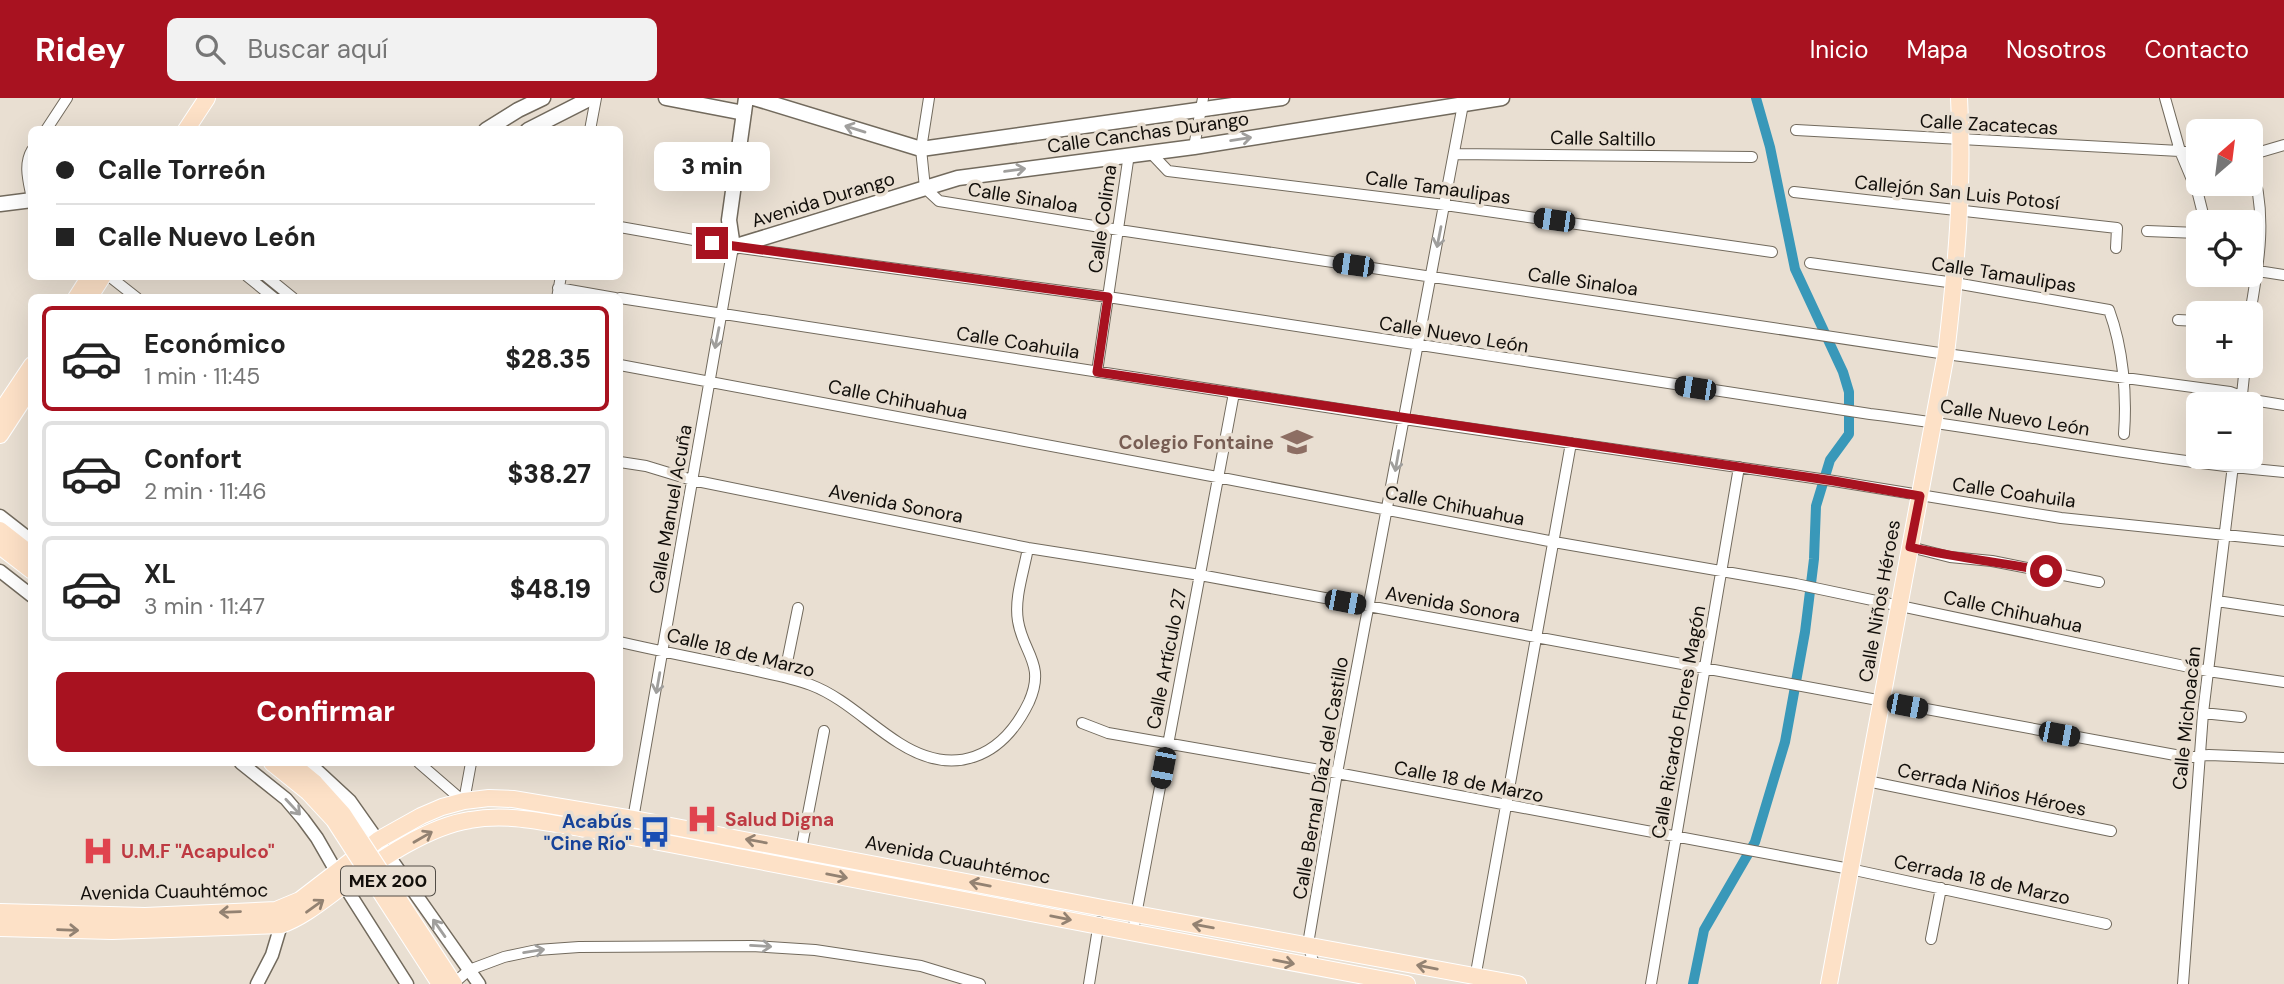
<!DOCTYPE html>
<html lang="es">
<head>
<meta charset="utf-8">
<style>
	:root { --surface:#fff; --page:#f2f2f2; --text:#222; --muted:#767676; --line:#e0e0e0; --accent:#a81220 }
	body { margin:0; font-family:"DM Sans",sans-serif; background:var(--page); color:var(--text); height:100vh; display:flex; flex-direction:column; font-size:26px; white-space:nowrap }
	* { box-sizing:border-box; margin:0 }
	p { font-size:23px; color:var(--muted) }
	.icon { flex:none; width:38px; height:38px; fill:none; stroke:currentColor; stroke-width:2; stroke-linecap:round; stroke-linejoin:round }
	.map { position:relative; flex:1; overflow:hidden }
	.details { position:absolute; left:28px; top:196px; width:595px; height:472px; display:flex; flex-direction:column; background:var(--surface); border-radius:10px; box-shadow:0 7px 28px #0002 }
	.details>* { flex:none }
	.top-card { position:absolute; left:28px; top:28px; width:595px; height:154px; border-radius:10px; box-shadow:0 7px 28px #0002; display:grid; align-content:center; height:154px; padding:0 28px; background:var(--surface) }
	.needle { width:46px; rotate:28deg }
	.tools { position:absolute; left:2186px; top:21px; display:grid; gap:14px }
	.tools a { display:grid; place-items:center; width:77px; height:77px; border-radius:10px; background:var(--surface); box-shadow:0 7px 28px #0002; font-size:35px }
	.end { position:absolute; width:32px; height:32px; margin:-16px; border:9px solid #a81220; background:#fff; box-shadow:0 0 0 4px #fff }
	.from { border-radius:50% }
	.bubble { position:absolute; height:49px; border-radius:10px; background:var(--surface); box-shadow:0 7px 28px #0002; font-size:23px; font-weight:800; line-height:49px; text-align:center }
	.car { position:absolute; width:21px; height:42px; margin:-21px -10px; border-radius:9px; box-shadow:0 0 5px 2px #0007; background:linear-gradient(#222 24%,#8ab4d8 0 40%,#222 0 76%,#8ab4d8 0 86%,#222 0) }
	.top-card b { display:flex; align-items:center; gap:24px; height:66px; font-size:26px }
	.top-card b+b { border-top:2px solid var(--line) }
	.top-card i { width:18px; height:18px; background:var(--text) }
	ul { padding:12px 0 0; list-style:none }
	li { display:flex; align-items:center; gap:21px; height:105px; margin:0 14px 10px; padding:0 14px; border:4px solid var(--line); border-radius:10px }
	li div { flex:1 }
	li b { display:block; font-size:26px }
	li em { font-style:normal; font-weight:800 }
	li.active { border-color:var(--accent) }
	li>.icon { width:63px; height:63px; stroke-width:1.5 }
	.primary-button { display:flex; gap:14px; margin-top:auto; padding:14px 28px }
	.primary-button a { flex:1; height:80px; border-radius:10px; background:var(--accent); color:#fff; font-size:28px; font-weight:800; line-height:80px; text-align:center }
	header { display:flex; align-items:center; gap:42px; box-sizing:border-box; height:98px; padding:0 35px; background:var(--accent); color:#fff }
	header strong { font-size:33px }
	nav { display:flex; gap:38px; margin-inline-start:auto; font-size:24px }
	.search { width:490px; height:63px; background:var(--page); display:flex; align-items:center; gap:18px; box-sizing:border-box; padding:0 24px; border-radius:10px; color:var(--muted); font-size:26px }
	.map>svg:first-child { display:block }
	.lines { fill:none; stroke-linecap:round; stroke-linejoin:round }
	.canal { stroke:#3998b9; stroke-width:10 }
	.minor-casing { stroke:#726a5d; stroke-width:12 }
	.tertiary-casing { stroke:#726a5d; stroke-width:15 }
	.secondary-casing { stroke:#726a5d; stroke-width:17 }
	.primary-casing { stroke:#fff; stroke-width:18 }
	.minor { stroke:#fff; stroke-width:10 }
	.tertiary { stroke:#fff; stroke-width:12 }
	.secondary { stroke:#fff; stroke-width:14 }
	.primary { stroke:#fde1c7; stroke-width:16 }
	.primary-bridge-casing { stroke:#fff; stroke-width:18; stroke-linecap:butt }
	.primary-bridge { stroke:#fde1c7; stroke-width:16 }
	.oneway { stroke:#a09f9d }
	.oneway2 { stroke:#938272 }
	.route { stroke:#a81220; stroke-width:9 }
	.labels { text-anchor:middle; stroke-width:7; stroke-linejoin:round; paint-order:stroke }
	.shield { fill:#e9dfd2; stroke:#524d46; stroke-width:2 }
	.shield-label { font-size:18px; font-weight:bold; fill:#110e0a }
	.street-label { font-size:19px; fill:#110e0a; stroke:#e9dfd2 }
	.education-label { font-size:19px; font-weight:bold; fill:#785e54; stroke:#e9dfd2; text-anchor:end }
	.health-label { font-size:19px; font-weight:bold; fill:#be3a42; stroke:#e9dfd2; text-anchor:start }
	.transit-label { font-size:19px; font-weight:bold; fill:#164399; stroke:#e9dfd2; text-anchor:end }
</style>
</head>
<body>
<header>
<strong>Ridey</strong>
<div class="search"><svg class="icon" aria-label="search" viewBox="0 0 24 24"><circle cx="10" cy="10" r="6"/><path d="M15 15l6 6"/></svg>Buscar aquí</div>
<nav><a>Inicio</a><a>Mapa</a><a>Nosotros</a><a>Contacto</a></nav>
</header>
<div class="map">
<svg width="2284" height="886" viewBox="0 0 2284 886">
	<rect width="100%" height="100%" fill="#e9dfd2"/>
	<g class="lines">
		<path class="canal" d="M1693 886 1704 832 1755 744 1785 644 1805 534 1814 461 1816 408 1830 362 1849 336V294L1843 274 1795 171 1770 49 1756 0"/>
		<defs>
			<path id="minor" d="M929 0 921 51 925 90 939 103 1119 132 1946 256 2230 294 2241 298
				M2165 0 2180 53 2198 96 2205 124
				M46 32 67 0
				M590 32 596 0
				M1796 32 2198 54
				M1194 49 1203 0
				M32 52C23 67 29 84 32 101
				M1149 53 1168 73 1445 107 1772 154
				M1454 56 1752 59
				M2250 57 2284 47
				M2250 63C2268 113 2259 165 2250 216
				M1794 94 2117 130 2116 150
				M620 129 733 149 1108 199 1870 316C2008 333 2145 362 2284 374
				M2147 133 2198 135
				M1810 165 1955 185 2109 212C2123 250 2127 296 2124 336
				M2258 173 2284 177
				M109 178 137 200
				M247 178 274 200
				M266 178 293 200
				M558 190 615 200
				M557 200 561 178
				M620 200 1404 321 1834 383 2061 420 2284 443
				M2178 222 2198 223
				M620 267 1217 379 1554 444 1796 486 2208 573 2284 584
				M1097 274 1129 56
				M2259 303 2284 307
				M2241 306 2245 268
				M620 364 646 368 692 382 1028 450 1200 477 2186 659 2209 657 2284 660
				M1910 449 1950 459 1992 463 2099 484
				M2217 503 2284 513
				M620 544C659 553 699 561 739 569 763 575 788 578 811 587 843 599 870 627 899 645 954 680 1002 660 1029 604 1046 566 1023 555 1018 523 1014 500 1024 473 1028 450
				M784 579 798 510
				M2203 615 2241 619
				M1082 625 1108 635 1337 675 1850 771 2106 826
				M419 665 463 703
				M1867 683 2111 733
				M464 703 471 665
				M633 721 733 149
				M801 752 824 633
				M1133 833 1234 295
				M1931 841 1941 790
				M1315 870 1308 846 1337 675 1464 1
				M453 886 469 872 504 859 537 852 579 849 752 848 815 852 921 868 980 886
				M1089 886 1099 824
				M1474 886 1571 345
				M1651 886 1739 369
				M2183 886 2203 615 2234 359"/>
			<path id="tertiary" d="M0 418 32 443
				M0 473 32 498
				M241 665 286 701 303 721 317 740 344 787 407 886
				M309 665 350 703 479 886
				M257 886 272 857 281 827"/>
			<path id="secondary" d="M666 0 744 15
				M746 0 729 122 733 149 958 80 1194 49 1502 0
				M754 0 921 51 1282 0
				M486 32 518 12 543 0
				M528 32 591 0
				M0 106 32 102"/>
			<path id="primary" d="M186 32 207 0
				M76 200 90 178
				M89 200 103 178
				M0 315 32 267
				M0 337 32 288
				M0 432 32 457
				M0 448 32 473
				M272 665 308 694
				M291 665 315 685
				M0 814 145 818 276 812 300 802 378 742 421 718 442 709 464 703 489 700 513 701 633 721 1103 810 1518 886
				M0 830 112 833 281 827C303 819 321 804 340 790 377 764 425 729 470 722 507 715 543 724 580 730 638 739 696 751 754 762 972 803 1189 846 1407 886
				M1829 886 1946 256C1956 171 1964 86 1959 0"/>
		</defs>
		<use href="#minor" class="minor-casing"/>
		<use href="#tertiary" class="tertiary-casing"/>
		<use href="#secondary" class="secondary-casing"/>
		<use href="#primary" class="primary-casing"/>
		<use href="#minor" class="minor"/>
		<use href="#tertiary" class="tertiary"/>
		<use href="#secondary" class="secondary"/>
		<use href="#primary" class="primary"/>
		<defs>
			<path id="primary-bridge" d="M315 685 343 716 454 886
				M308 694 334 722 440 886"/>
		</defs>
		<use href="#primary-bridge" class="primary-bridge-casing"/>
		<use href="#primary-bridge" class="primary-bridge"/>
	</g>
	<defs><path id="oneway-shaft" d="M-6 0H5M1.5-3L5.5 0L1.5 3" fill="none" stroke-width="1.6" stroke-linecap="round" stroke-linejoin="round" transform="scale(1.75)"/></defs>
	<g class="oneway">
		<use href="#oneway-shaft" transform="translate(855 31) rotate(-163)"/>
		<use href="#oneway-shaft" transform="translate(1241 41) rotate(-9)"/>
		<use href="#oneway-shaft" transform="translate(1015 72) rotate(-8)"/>
		<use href="#oneway-shaft" transform="translate(1439 139) rotate(101)"/>
		<use href="#oneway-shaft" transform="translate(717 240) rotate(101)"/>
		<use href="#oneway-shaft" transform="translate(1397 363) rotate(100)"/>
		<use href="#oneway-shaft" transform="translate(658 585) rotate(100)"/>
		<use href="#oneway-shaft" transform="translate(293 709) rotate(47)"/>
		<use href="#oneway-shaft" transform="translate(439 830) rotate(-125)"/>
		<use href="#oneway-shaft" transform="translate(761 848) rotate(3)"/>
		<use href="#oneway-shaft" transform="translate(534 853) rotate(-9)"/>
	</g>
	<g class="oneway2">
		<use href="#oneway-shaft" transform="translate(423 739) rotate(-30)"/>
		<use href="#oneway-shaft" transform="translate(756 743) rotate(-170)"/>
		<use href="#oneway-shaft" transform="translate(837 778) rotate(11)"/>
		<use href="#oneway-shaft" transform="translate(980 786) rotate(-169)"/>
		<use href="#oneway-shaft" transform="translate(315 808) rotate(-36)"/>
		<use href="#oneway-shaft" transform="translate(230 814) rotate(178)"/>
		<use href="#oneway-shaft" transform="translate(1061 820) rotate(11)"/>
		<use href="#oneway-shaft" transform="translate(1203 828) rotate(-170)"/>
		<use href="#oneway-shaft" transform="translate(68 832) rotate(2)"/>
		<use href="#oneway-shaft" transform="translate(1284 864) rotate(11)"/>
		<use href="#oneway-shaft" transform="translate(1427 869) rotate(-169)"/>
	</g>
	<g class="lines">
		<path class="route" d="M712 145 1108 199 1097 274 1834 383 1920 398 1910 449C1955 460 2000 464 2046 473"/>
	</g>
	<defs>
		<symbol id="school-bare" viewBox="-9 -9 18 18"><path d="M0-5L7-2L0 1L-7-2ZM-4 1L0 2.5L4 1V4Q0 6-4 4Z" fill="#8d6e63" stroke="#e9dfd2" stroke-width="2.5" paint-order="stroke"/></symbol>
		<symbol id="hospital-bare" viewBox="-9 -9 18 18"><path d="M-5-5h3v3.5h4V-5h3V5h-3V1.5h-4V5h-3Z" fill="#e0444e" stroke="#e9dfd2" stroke-width="2.5" paint-order="stroke"/></symbol>
		<symbol id="bus-bare" viewBox="-9 -9 18 18"><path d="M-5-6H5V4H4V6H2V4H-2V6H-4V4H-5ZM-3.5-4V0h7V-4ZM-3.5 1.2v1.5H-2V1.2ZM2 1.2v1.5H3.5V1.2Z" fill="#1a4fb4" stroke="#e9dfd2" stroke-width="2.5" paint-order="stroke"/></symbol>
	</defs>
	<g fill-rule="evenodd">
		<use href="#school-bare" x="1275" y="322" width="44" height="44"/>
		<use href="#hospital-bare" x="680" y="699" width="44" height="44"/>
		<use href="#bus-bare" x="633" y="712" width="44" height="44"/>
		<use href="#hospital-bare" x="76" y="731" width="44" height="44"/>
	</g>
	<g class="labels">
		<rect class="shield" x="341" y="768.5" width="94" height="29" rx="5"/>
		<g class="shield-label">
			<text x="388" y="789">MEX 200</text>
		</g>
		<g class="street-label">
			<text transform="translate(1989 26) rotate(3)" y="7">Calle Zacatecas</text>
			<text transform="translate(1148 34) rotate(-8)" y="7">Calle Canchas Durango</text>
			<text transform="translate(1603 40) rotate(1)" y="7">Calle Saltillo</text>
			<text transform="translate(1438 89) rotate(8)" y="7">Calle Tamaulipas</text>
			<text transform="translate(1957 94) rotate(6)" y="7">Callejón San Luis Potosí</text>
			<text transform="translate(1023 99) rotate(9)" y="7">Calle Sinaloa</text>
			<text transform="translate(823 101) rotate(-17)" y="7">Avenida Durango</text>
			<text transform="translate(1102 121) rotate(-82)" y="7">Calle Colima</text>
			<text transform="translate(2004 176) rotate(9)" y="7">Calle Tamaulipas</text>
			<text transform="translate(1583 183) rotate(8)" y="7">Calle Sinaloa</text>
			<text transform="translate(1454 236) rotate(9)" y="7">Calle Nuevo León</text>
			<text transform="translate(1018 244) rotate(9)" y="7">Calle Coahuila</text>
			<text transform="translate(898 301) rotate(11)" y="7">Calle Chihuahua</text>
			<text transform="translate(2015 319) rotate(9)" y="7">Calle Nuevo León</text>
			<text transform="translate(2014 394) rotate(8)" y="7">Calle Coahuila</text>
			<text transform="translate(896 405) rotate(11)" y="7">Avenida Sonora</text>
			<text transform="translate(1455 407) rotate(11)" y="7">Calle Chihuahua</text>
			<text transform="translate(670 411) rotate(-80)" y="7">Calle Manuel Acuña</text>
			<text transform="translate(1879 503) rotate(-80)" y="7">Calle Niños Héroes</text>
			<text transform="translate(1453 506) rotate(10)" y="7">Avenida Sonora</text>
			<text transform="translate(2013 513) rotate(12)" y="7">Calle Chihuahua</text>
			<text transform="translate(741 554) rotate(14)" y="7">Calle 18 de Marzo</text>
			<text transform="translate(1166 561) rotate(-79)" y="7">Calle Artículo 27</text>
			<text transform="translate(2186 620) rotate(-84)" y="7">Calle Michoacán</text>
			<text transform="translate(1678 624) rotate(-80)" y="7">Calle Ricardo Flores Magón</text>
			<text transform="translate(1320 680) rotate(-80)" y="7">Calle Bernal Díaz del Castillo</text>
			<text transform="translate(1469 683) rotate(11)" y="7">Calle 18 de Marzo</text>
			<text transform="translate(1992 691) rotate(12)" y="7">Cerrada Niños Héroes</text>
			<text transform="translate(958 761) rotate(11)" y="7">Avenida Cuauhtémoc</text>
			<text transform="translate(1982 781) rotate(12)" y="7">Cerrada 18 de Marzo</text>
			<text transform="translate(174 793) rotate(-1)" y="7">Avenida Cuauhtémoc</text>
		</g>
		<g class="education-label">
			<text x="1274" y="351">Colegio Fontaine</text>
		</g>
		<g class="health-label">
			<text x="725" y="728">Salud Digna</text>
			<text x="121" y="760">U.M.F "Acapulco"</text>
		</g>
		<g class="transit-label">
			<text x="632" y="730">Acabús<tspan x="632" dy="22">"Cine Río"</tspan></text>
		</g>
	</g>
</svg>
<div class="tools">
<a><svg class="needle" viewBox="-14 -14 28 28"><path d="M0-13l5 13h-10z" fill="#e53935"/><path d="M0 13l5-13h-10z" fill="#767676"/></svg></a>
<a><svg class="icon" aria-label="locate" viewBox="0 0 24 24"><circle cx="12" cy="12" r="6"/><path d="M12 2v4M12 18v4M2 12h4M18 12h4"/></svg></a>
<a>+</a>
<a>−</a>
</div>
<i class="end from" style="left:2046px;top:473px"></i>
<i class="end" style="left:712px;top:145px"></i>
<div class="bubble" style="left:654px;top:44px;width:116px">3 min</div>
<i class="car" style="left:1554px;top:122px;rotate:278deg"></i>
<i class="car" style="left:1353px;top:167px;rotate:278deg"></i>
<i class="car" style="left:1695px;top:290px;rotate:279deg"></i>
<i class="car" style="left:1345px;top:504px;rotate:101deg"></i>
<i class="car" style="left:1907px;top:608px;rotate:101deg"></i>
<i class="car" style="left:2059px;top:636px;rotate:101deg"></i>
<i class="car" style="left:1163px;top:670px;rotate:191deg"></i>
<div class="top-card">
<b><i class="from"></i>Calle Torreón</b>
<b><i></i>Calle Nuevo León</b>
</div>
<section class="details">
<ul>
<li class="active"><svg class="icon" aria-label="car" viewBox="0 0 24 24"><path d="M5 17H2v-5l4-1 3-4h7l3 4 3 1v5h-3M9 17h6M6 11h13"/><circle cx="7" cy="17" r="2"/><circle cx="17" cy="17" r="2"/></svg><div><b>Económico</b><p>1 min · 11:45</p></div><em>$28.35</em></li>
<li><svg class="icon" aria-label="car" viewBox="0 0 24 24"><path d="M5 17H2v-5l4-1 3-4h7l3 4 3 1v5h-3M9 17h6M6 11h13"/><circle cx="7" cy="17" r="2"/><circle cx="17" cy="17" r="2"/></svg><div><b>Confort</b><p>2 min · 11:46</p></div><em>$38.27</em></li>
<li><svg class="icon" aria-label="car" viewBox="0 0 24 24"><path d="M5 17H2v-5l4-1 3-4h7l3 4 3 1v5h-3M9 17h6M6 11h13"/><circle cx="7" cy="17" r="2"/><circle cx="17" cy="17" r="2"/></svg><div><b>XL</b><p>3 min · 11:47</p></div><em>$48.19</em></li>
</ul>
<div class="primary-button"><a>Confirmar</a></div>
</section>
</div>
</body>
</html>
